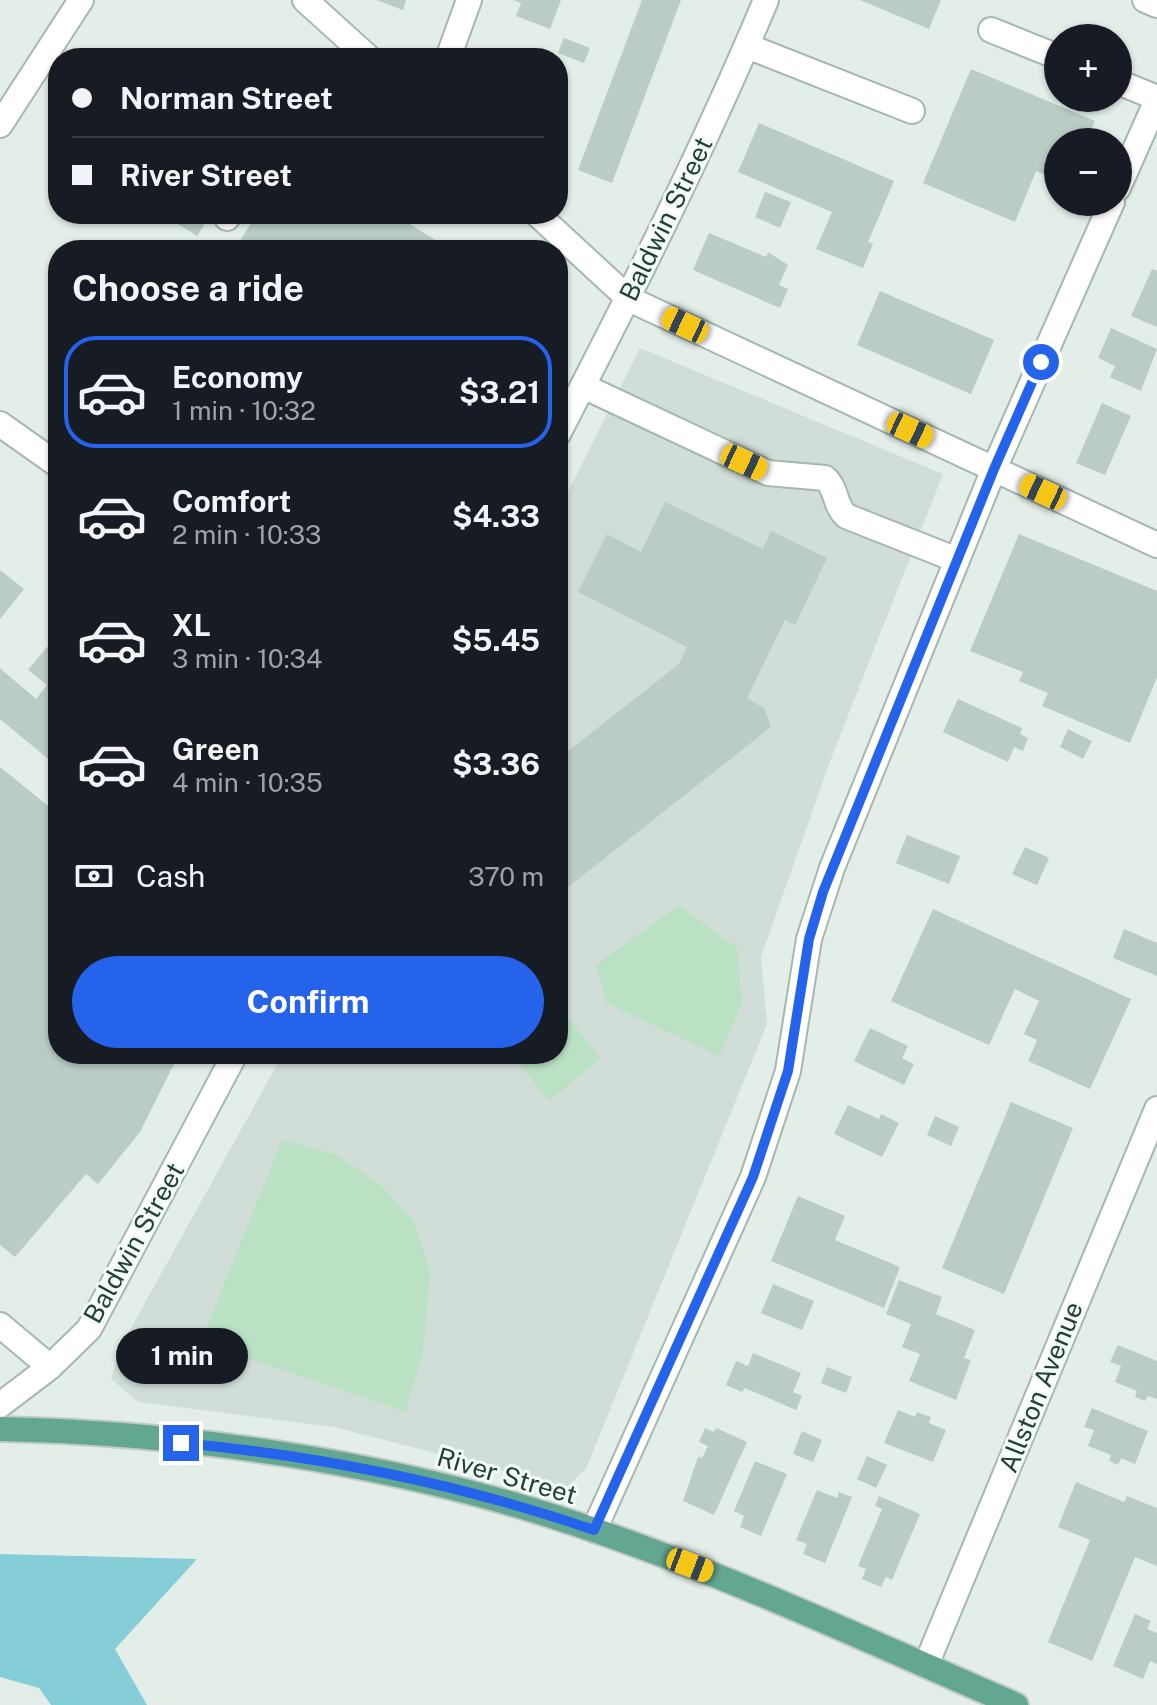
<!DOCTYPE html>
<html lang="en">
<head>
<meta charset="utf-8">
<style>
	:root { --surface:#171b24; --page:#242831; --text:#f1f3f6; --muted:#9ea1a6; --line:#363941; --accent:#2563eb }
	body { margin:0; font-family:"Public Sans",sans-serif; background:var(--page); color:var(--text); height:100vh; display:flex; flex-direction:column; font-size:30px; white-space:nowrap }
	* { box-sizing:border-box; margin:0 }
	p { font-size:26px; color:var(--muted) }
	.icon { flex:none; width:44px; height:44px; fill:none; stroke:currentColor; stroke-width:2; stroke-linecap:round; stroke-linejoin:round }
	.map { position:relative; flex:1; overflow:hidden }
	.details { position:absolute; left:48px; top:240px; width:520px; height:824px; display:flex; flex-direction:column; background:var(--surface); border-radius:32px; box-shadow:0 2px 6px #0004 }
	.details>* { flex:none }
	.hud { position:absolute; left:48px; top:48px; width:520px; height:176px; border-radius:32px; box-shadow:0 2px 6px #0004; display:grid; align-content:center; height:176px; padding:0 24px; background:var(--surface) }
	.controls { position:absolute; left:1044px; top:24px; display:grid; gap:16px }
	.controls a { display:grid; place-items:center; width:88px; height:88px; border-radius:50%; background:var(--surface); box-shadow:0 2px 6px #0004; font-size:40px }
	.end { position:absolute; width:36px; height:36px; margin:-18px; border:10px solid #2563eb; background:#fff; box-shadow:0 0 0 4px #fff }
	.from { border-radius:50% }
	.bubble { position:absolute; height:56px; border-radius:28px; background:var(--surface); box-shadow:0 2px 6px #0004; font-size:26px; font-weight:700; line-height:56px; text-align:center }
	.car { position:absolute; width:24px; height:48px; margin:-24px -12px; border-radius:10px; box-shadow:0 0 6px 2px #0007; background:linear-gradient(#f5c518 24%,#345 0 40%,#f5c518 0 76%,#345 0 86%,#f5c518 0) }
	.hud b { display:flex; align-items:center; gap:28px; height:76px; font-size:30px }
	.hud b+b { border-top:2px solid var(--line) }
	.hud i { width:20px; height:20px; background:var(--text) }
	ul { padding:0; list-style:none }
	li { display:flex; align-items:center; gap:24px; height:112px; margin:0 16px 12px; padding:0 8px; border:4px solid transparent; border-radius:32px }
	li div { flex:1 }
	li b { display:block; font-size:30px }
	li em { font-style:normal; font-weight:700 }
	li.active { border-color:var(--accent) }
	li>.icon { width:72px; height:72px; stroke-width:1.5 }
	h2 { padding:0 24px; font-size:36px; line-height:96px }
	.pay { display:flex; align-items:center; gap:20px; height:88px; padding:0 24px; font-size:30px }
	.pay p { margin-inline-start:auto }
	.primary-button { display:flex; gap:16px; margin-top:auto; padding:16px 24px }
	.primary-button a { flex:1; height:92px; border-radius:48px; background:var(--accent); color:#fff; font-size:32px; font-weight:700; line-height:92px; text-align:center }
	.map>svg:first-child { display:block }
	.built { fill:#d1ded7 }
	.green { fill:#bae1c3 }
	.water { fill:#86ced7 }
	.building { fill:#baccc4 }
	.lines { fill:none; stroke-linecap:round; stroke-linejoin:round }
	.minor-casing { stroke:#a5b7af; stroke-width:28 }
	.major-casing { stroke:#c1cac7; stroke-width:28 }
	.minor { stroke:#fff; stroke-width:24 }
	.major { stroke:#63a793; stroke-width:24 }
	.route { stroke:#2563eb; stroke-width:10 }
	.labels { text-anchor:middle; stroke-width:6; stroke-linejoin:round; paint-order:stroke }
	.street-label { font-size:26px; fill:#214137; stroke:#f4faf6 }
</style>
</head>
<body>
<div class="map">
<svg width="1157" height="1705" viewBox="0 0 1157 1705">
	<rect width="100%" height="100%" fill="#e3eee8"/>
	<path class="built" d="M640 348 943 474 829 764 761 957 767 1024 586 1469 566 1487 334 1427 138 1402 111 1379 121 1346 283 1054H558V512Z"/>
	<path class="green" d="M679 905 737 948 742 1003 719 1056 606 1003 596 965Z
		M558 1006 601 1058 549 1101 511 1054H558Z
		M282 1140 337 1155 382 1186 415 1223 430 1273 423 1353 405 1412 201 1342Z"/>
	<path class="water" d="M0 1554 197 1559 115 1649 147 1705H51L39 1688 0 1677Z"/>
	<path class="building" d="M376 0H406L403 10Z
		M513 0H561L550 29 516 16 521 3Z
		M642 0H681L612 183 578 170Z
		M860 0H941L929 29Z
		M564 38 590 48 584 63 558 53Z
		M971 69 1095 121 1086 142H1058V180L1036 171 1015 222 923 183Z
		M759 123 894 181 868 242 873 244 863 268 816 249 832 212 738 172Z
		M765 192 791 202 780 228 755 217Z
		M173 214H204L209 217 197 236 170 219Z
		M257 214H394L451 250H234Z
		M709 233 766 257 768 252 788 265 779 285 788 289 780 308 693 270Z
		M1152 269 1157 271V327L1131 316Z
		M880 291 994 340 971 394 857 345Z
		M1111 328 1157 349 1141 391 1110 377 1115 366 1098 358Z
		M1102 403 1131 416 1105 475 1076 463Z
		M665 502 763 549 771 531 827 558 795 625 785 620 747 698 765 709 771 727 558 895V759L679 664 687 647 578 592 607 534 641 552Z
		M1019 534 1157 591V677L1130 743 1042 706 1048 693 1019 681 1023 672 970 651Z
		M0 570 24 589 0 619Z
		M58 634V767L0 719V668L36 699 47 685 28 670Z
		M958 699 1022 728 1020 734 1028 738 1023 751 1014 747 1008 762 943 732Z
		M1068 729 1092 741 1083 759 1060 747Z
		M0 767 58 814V1054H179L140 1132 98 1184 86 1174 15 1257 0 1245Z
		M907 835 960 856 949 884 896 863Z
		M1025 847 1049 858 1037 885 1012 874Z
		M933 909 1131 999 1090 1089 1028 1061 1037 1040 1024 1034 1039 1001 1015 989 989 1045 891 1001Z
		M1124 929 1157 943V976L1113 958Z
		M870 1028 908 1046 902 1058 914 1064 904 1085 854 1061Z
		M1011 1102 1073 1128 1004 1294 942 1268Z
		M848 1105 879 1119 881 1114 899 1123 882 1157 834 1134Z
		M935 1116 959 1127 951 1146 927 1135Z
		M798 1196 845 1216 835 1240 900 1267 884 1308 771 1261Z
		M899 1280 942 1297 936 1314 975 1330 964 1358 971 1360 956 1400 909 1381 920 1354 902 1347 911 1324 886 1314Z
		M773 1284 814 1301 802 1330 761 1313Z
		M1118 1345 1157 1361V1399L1148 1396 1145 1401 1135 1397 1137 1391 1115 1382 1121 1366 1110 1362Z
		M753 1353 801 1373 793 1392 802 1396 796 1410 745 1388 742 1392 726 1385 736 1361 748 1366Z
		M827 1367 852 1377 846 1393 821 1383Z
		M1092 1408 1148 1431 1135 1464 1121 1458 1118 1465 1109 1461 1111 1455 1088 1446 1094 1430 1084 1427Z
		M898 1410 915 1417 917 1412 931 1417 929 1423 946 1430 933 1462 884 1443Z
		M705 1428 714 1432 716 1428 747 1442 714 1515 683 1501 698 1457 702 1458 708 1446 699 1442Z
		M802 1431 822 1440 813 1462 793 1454Z
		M867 1456 887 1465 876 1488 857 1479Z
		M755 1461 787 1474 761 1536 740 1527 744 1516 734 1511Z
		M1076 1482 1124 1502 1127 1496 1157 1508V1566L1135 1557 1092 1661 1048 1642 1090 1540 1058 1527Z
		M817 1490 837 1498 839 1492 852 1497 825 1563 803 1554 807 1544 796 1540Z
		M879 1496 920 1514 892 1580 886 1577 881 1587 862 1579 866 1569 858 1566 882 1509 875 1506Z
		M1135 1614 1151 1621 1147 1629 1157 1633V1664L1150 1661 1143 1679 1113 1666Z"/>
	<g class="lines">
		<defs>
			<path id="minor" d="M305 0 369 58
				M1145 0 1157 5
				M991 30 1058 57
				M747 46 912 111
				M448 58 469 0
				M1118 82 1157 98
				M0 125 81 0
				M1118 188 1157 100
				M537 214 629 299 1157 545
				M227 218 230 214
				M583 386 768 473 825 478C837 488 834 505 846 516L957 560
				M0 424 58 465
				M558 434C632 291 704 148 766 0
				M0 1325 50 1367
				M0 1405 50 1367 89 1329 235 1054
				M594 1530 753 1177 788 1071 809 939 832 868 994 469 1112 202
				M926 1665 1157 1109"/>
			<path id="major" d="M0 1429C184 1433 380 1461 555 1517 714 1568 863 1639 1016 1705"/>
		</defs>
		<use href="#minor" class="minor-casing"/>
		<use href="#major" class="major-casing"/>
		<use href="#minor" class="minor"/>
		<use href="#major" class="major"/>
	</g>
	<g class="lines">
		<path class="route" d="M181 1443C322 1456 460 1484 594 1530L753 1177 788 1071 809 939 823 892 994 469 1041 362"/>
	</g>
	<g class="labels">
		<g class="street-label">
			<text transform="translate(666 219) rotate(-64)" y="9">Baldwin Street</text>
			<text transform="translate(134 1243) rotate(-61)" y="9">Baldwin Street</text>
			<text transform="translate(1041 1387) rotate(-68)" y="9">Allston Avenue</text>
			<text transform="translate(507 1476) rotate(16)" y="9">River Street</text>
		</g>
	</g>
</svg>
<div class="controls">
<a>+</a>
<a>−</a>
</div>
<i class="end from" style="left:1041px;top:362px"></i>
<i class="end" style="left:181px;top:1443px"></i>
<div class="bubble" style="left:116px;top:1328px;width:132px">1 min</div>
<i class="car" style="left:685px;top:325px;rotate:295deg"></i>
<i class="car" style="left:910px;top:430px;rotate:115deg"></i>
<i class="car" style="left:744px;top:462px;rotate:115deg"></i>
<i class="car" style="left:1043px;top:492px;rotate:295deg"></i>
<i class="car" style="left:690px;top:1565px;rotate:111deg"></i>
<div class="hud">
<b><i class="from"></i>Norman Street</b>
<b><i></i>River Street</b>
</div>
<section class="details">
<h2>Choose a ride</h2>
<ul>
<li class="active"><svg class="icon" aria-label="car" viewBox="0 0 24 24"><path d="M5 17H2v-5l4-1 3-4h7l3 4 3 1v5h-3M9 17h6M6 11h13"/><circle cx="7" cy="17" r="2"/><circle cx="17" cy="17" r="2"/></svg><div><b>Economy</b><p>1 min · 10:32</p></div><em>$3.21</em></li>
<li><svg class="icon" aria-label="car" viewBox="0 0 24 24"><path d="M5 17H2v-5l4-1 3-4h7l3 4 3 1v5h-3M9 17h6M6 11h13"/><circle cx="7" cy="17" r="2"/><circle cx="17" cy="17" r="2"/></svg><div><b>Comfort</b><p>2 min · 10:33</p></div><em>$4.33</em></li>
<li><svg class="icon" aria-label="car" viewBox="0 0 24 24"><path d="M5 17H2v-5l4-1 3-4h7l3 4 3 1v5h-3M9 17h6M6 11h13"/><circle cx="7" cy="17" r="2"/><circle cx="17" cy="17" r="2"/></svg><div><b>XL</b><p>3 min · 10:34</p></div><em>$5.45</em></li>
<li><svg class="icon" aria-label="car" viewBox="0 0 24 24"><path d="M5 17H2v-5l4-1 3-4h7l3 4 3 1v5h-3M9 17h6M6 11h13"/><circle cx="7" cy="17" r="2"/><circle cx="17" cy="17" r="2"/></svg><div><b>Green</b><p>4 min · 10:35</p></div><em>$3.36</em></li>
</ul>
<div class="pay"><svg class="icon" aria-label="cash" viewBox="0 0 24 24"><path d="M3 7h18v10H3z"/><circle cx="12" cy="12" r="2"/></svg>Cash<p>370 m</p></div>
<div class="primary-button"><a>Confirm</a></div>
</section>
</div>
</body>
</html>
